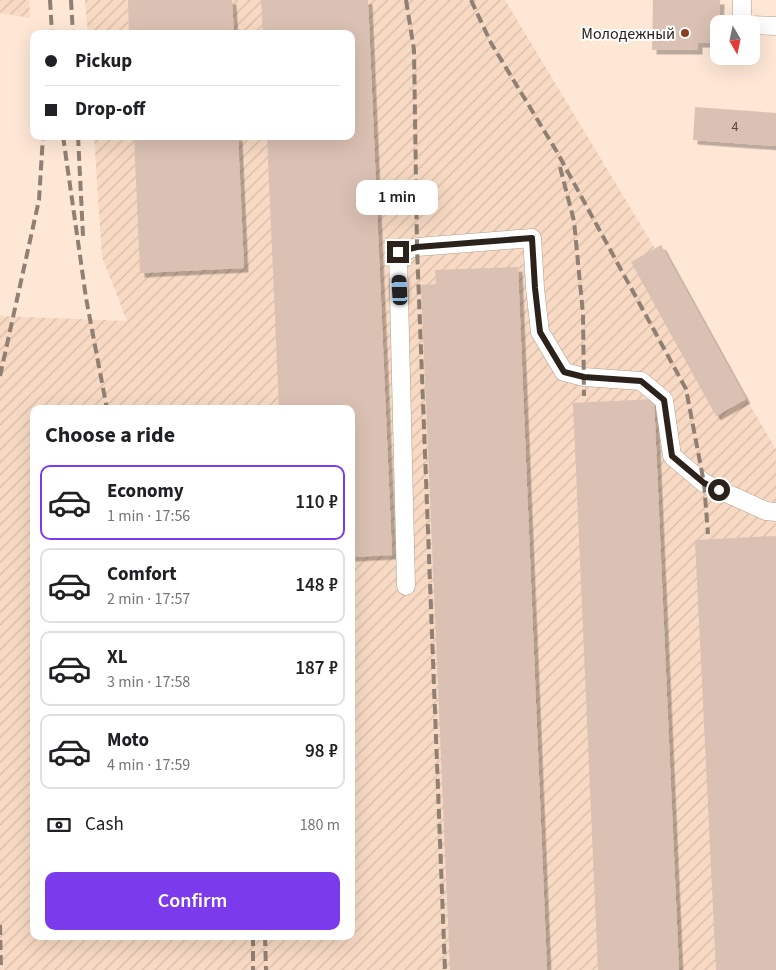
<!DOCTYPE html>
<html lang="en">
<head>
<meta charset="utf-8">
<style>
	:root { --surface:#fff; --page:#f2f2f2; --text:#202124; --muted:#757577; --line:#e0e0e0; --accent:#7c3aed }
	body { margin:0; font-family:"Source Sans 3",sans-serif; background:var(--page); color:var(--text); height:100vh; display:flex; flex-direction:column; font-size:19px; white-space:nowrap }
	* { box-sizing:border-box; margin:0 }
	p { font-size:16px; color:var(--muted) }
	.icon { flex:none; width:28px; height:28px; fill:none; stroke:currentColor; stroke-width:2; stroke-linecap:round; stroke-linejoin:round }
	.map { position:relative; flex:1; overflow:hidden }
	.drawer { position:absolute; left:30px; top:405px; width:325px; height:535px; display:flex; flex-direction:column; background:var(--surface); border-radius:10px; box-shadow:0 5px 20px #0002 }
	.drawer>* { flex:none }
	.banner { position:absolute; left:30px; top:30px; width:325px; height:110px; border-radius:10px; box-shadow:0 5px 20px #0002; display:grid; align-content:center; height:110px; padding:0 15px; background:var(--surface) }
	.needle { width:32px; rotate:171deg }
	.controls { position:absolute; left:710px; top:15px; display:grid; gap:10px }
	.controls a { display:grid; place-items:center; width:50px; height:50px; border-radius:10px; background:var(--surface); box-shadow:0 5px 20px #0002; font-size:25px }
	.end { position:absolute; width:22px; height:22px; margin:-11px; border:6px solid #2a221b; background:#fff; box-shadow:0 0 0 2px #fff }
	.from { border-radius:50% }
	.bubble { position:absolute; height:35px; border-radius:10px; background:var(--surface); box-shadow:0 5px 20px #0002; font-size:16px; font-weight:600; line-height:35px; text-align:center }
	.car { position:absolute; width:15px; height:30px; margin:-15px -8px; border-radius:6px; box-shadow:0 0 4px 1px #0007; background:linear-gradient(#222 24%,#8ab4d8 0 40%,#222 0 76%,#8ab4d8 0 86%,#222 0) }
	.banner b { display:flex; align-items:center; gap:18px; height:48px; font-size:19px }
	.banner b+b { border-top:1px solid var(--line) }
	.banner i { width:12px; height:12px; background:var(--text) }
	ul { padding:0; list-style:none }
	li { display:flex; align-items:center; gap:15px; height:75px; margin:0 10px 8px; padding:0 5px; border:2px solid var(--line); border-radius:10px }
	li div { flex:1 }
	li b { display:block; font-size:19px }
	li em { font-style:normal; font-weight:600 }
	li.current { border-color:var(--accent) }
	li>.icon { width:45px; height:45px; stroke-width:1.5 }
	h2 { padding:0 15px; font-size:22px; line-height:60px }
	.pay { display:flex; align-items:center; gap:12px; height:55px; padding:0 15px; font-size:19px }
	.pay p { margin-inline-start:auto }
	.action { display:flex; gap:10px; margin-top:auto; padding:10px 15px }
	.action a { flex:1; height:58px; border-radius:10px; background:var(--accent); color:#fff; font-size:20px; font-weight:600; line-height:58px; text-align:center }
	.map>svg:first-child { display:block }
	.industrial { fill:url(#industrial-furrows); fill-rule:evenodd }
	.building { fill:#dac1b3; filter:url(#shadow) }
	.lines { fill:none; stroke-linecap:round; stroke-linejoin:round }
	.minor-casing { stroke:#b39e8d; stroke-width:19 }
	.minor { stroke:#fff; stroke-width:18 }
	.rail { stroke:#8f8073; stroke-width:4; stroke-dasharray:10 5; stroke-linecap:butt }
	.route { stroke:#2a221b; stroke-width:6 }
	.poi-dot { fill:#873f20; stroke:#fff; stroke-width:2 }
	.labels { text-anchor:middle; stroke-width:4; stroke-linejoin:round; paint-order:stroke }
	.number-label { font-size:14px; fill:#564a41 }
	.poi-label { font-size:16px; fill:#2a221b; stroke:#fff; text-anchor:end }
</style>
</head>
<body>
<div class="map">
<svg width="776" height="970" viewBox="0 0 776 970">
	<defs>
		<pattern id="industrial-furrows" width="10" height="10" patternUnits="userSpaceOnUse" patternTransform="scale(1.25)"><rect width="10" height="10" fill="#f8dac4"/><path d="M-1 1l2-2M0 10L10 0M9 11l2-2" fill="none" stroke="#d5bba8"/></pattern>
		<filter id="shadow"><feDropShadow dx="4.5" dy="4.5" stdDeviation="0" flood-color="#0004"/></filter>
	</defs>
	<rect width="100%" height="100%" fill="#fee7d5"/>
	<path class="industrial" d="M0 0H29L30 18 0 13Z
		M85 0H505L776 449V970H0V316L127 321 102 257 94 136H351V34H88ZM34 409H351V936H34Z"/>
	<path class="building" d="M128 0H232L234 34H129Z
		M261 0H368L392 555 351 557V409H279L267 136H351V34H263Z
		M653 0H720L719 43H698V50H652Z
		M695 107 776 113V146L693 140Z
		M134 136H238L244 268 140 273Z
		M661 245 746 399 716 416 631 262Z
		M518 267 547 970H450L421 285 436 284 435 270Z
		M654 399 679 970H598L573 403Z
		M776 536V970H716L695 540Z"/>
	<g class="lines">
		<defs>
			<path id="minor" d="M742 24V0
				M751 25 776 26
				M406 586 398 253 417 247 532 238 535 288 540 332 564 372 584 377 641 381 664 400 672 456 704 483 766 511 776 512"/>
		</defs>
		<use href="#minor" class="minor-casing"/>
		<use href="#minor" class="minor"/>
		<path class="rail" d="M50 0 52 34
			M71 0 73 34
			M406 0 414 50 417 247 445 970
			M471 0 491 43 557 152 686 389 704 483 708 534
			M63 136 86 298 107 409
			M78 136 83 236
			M560 167 574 221 583 314 584 396
			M0 376 39 200 43 136
			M0 925 1 970
			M253 936V970
			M265 936 266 970"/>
	</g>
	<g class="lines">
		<path class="route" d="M398 252 417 247 532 238 535 288 540 332 564 372 584 377 641 381 664 400 672 456 704 483 719 490"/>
	</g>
	<circle class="poi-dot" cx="685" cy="33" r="5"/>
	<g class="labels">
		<g class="number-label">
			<text x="735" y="131">4</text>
		</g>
		<g class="poi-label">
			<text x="675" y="39">Молодежный</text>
		</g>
	</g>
</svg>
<div class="controls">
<a><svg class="needle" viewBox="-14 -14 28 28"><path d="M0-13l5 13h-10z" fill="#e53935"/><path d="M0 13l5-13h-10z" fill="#757577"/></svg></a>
</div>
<i class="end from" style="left:719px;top:490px"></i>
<i class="end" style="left:398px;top:252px"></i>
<div class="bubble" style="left:356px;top:180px;width:82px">1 min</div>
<i class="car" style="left:400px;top:290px;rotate:357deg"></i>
<div class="banner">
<b><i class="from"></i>Pickup</b>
<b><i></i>Drop-off</b>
</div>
<section class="drawer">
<h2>Choose a ride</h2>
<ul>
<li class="current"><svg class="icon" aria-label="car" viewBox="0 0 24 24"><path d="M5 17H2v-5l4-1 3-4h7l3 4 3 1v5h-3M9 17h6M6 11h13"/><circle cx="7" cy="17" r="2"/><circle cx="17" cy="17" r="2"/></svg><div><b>Economy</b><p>1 min · 17:56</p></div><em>110 ₽</em></li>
<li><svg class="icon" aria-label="car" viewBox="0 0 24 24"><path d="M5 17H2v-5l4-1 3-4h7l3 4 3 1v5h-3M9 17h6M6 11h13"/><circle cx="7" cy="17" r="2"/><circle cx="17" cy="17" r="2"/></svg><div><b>Comfort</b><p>2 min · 17:57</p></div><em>148 ₽</em></li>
<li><svg class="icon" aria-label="car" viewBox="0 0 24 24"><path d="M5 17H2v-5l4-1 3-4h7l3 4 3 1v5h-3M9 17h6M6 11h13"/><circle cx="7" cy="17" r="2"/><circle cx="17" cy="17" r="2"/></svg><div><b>XL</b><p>3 min · 17:58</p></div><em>187 ₽</em></li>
<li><svg class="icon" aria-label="car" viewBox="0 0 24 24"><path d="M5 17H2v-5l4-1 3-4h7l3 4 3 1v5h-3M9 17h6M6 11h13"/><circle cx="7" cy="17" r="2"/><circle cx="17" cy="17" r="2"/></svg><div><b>Moto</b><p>4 min · 17:59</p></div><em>98 ₽</em></li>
</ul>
<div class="pay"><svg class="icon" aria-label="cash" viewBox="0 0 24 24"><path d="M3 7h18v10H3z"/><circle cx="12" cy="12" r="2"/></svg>Cash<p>180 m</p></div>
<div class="action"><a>Confirm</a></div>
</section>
</div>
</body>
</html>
